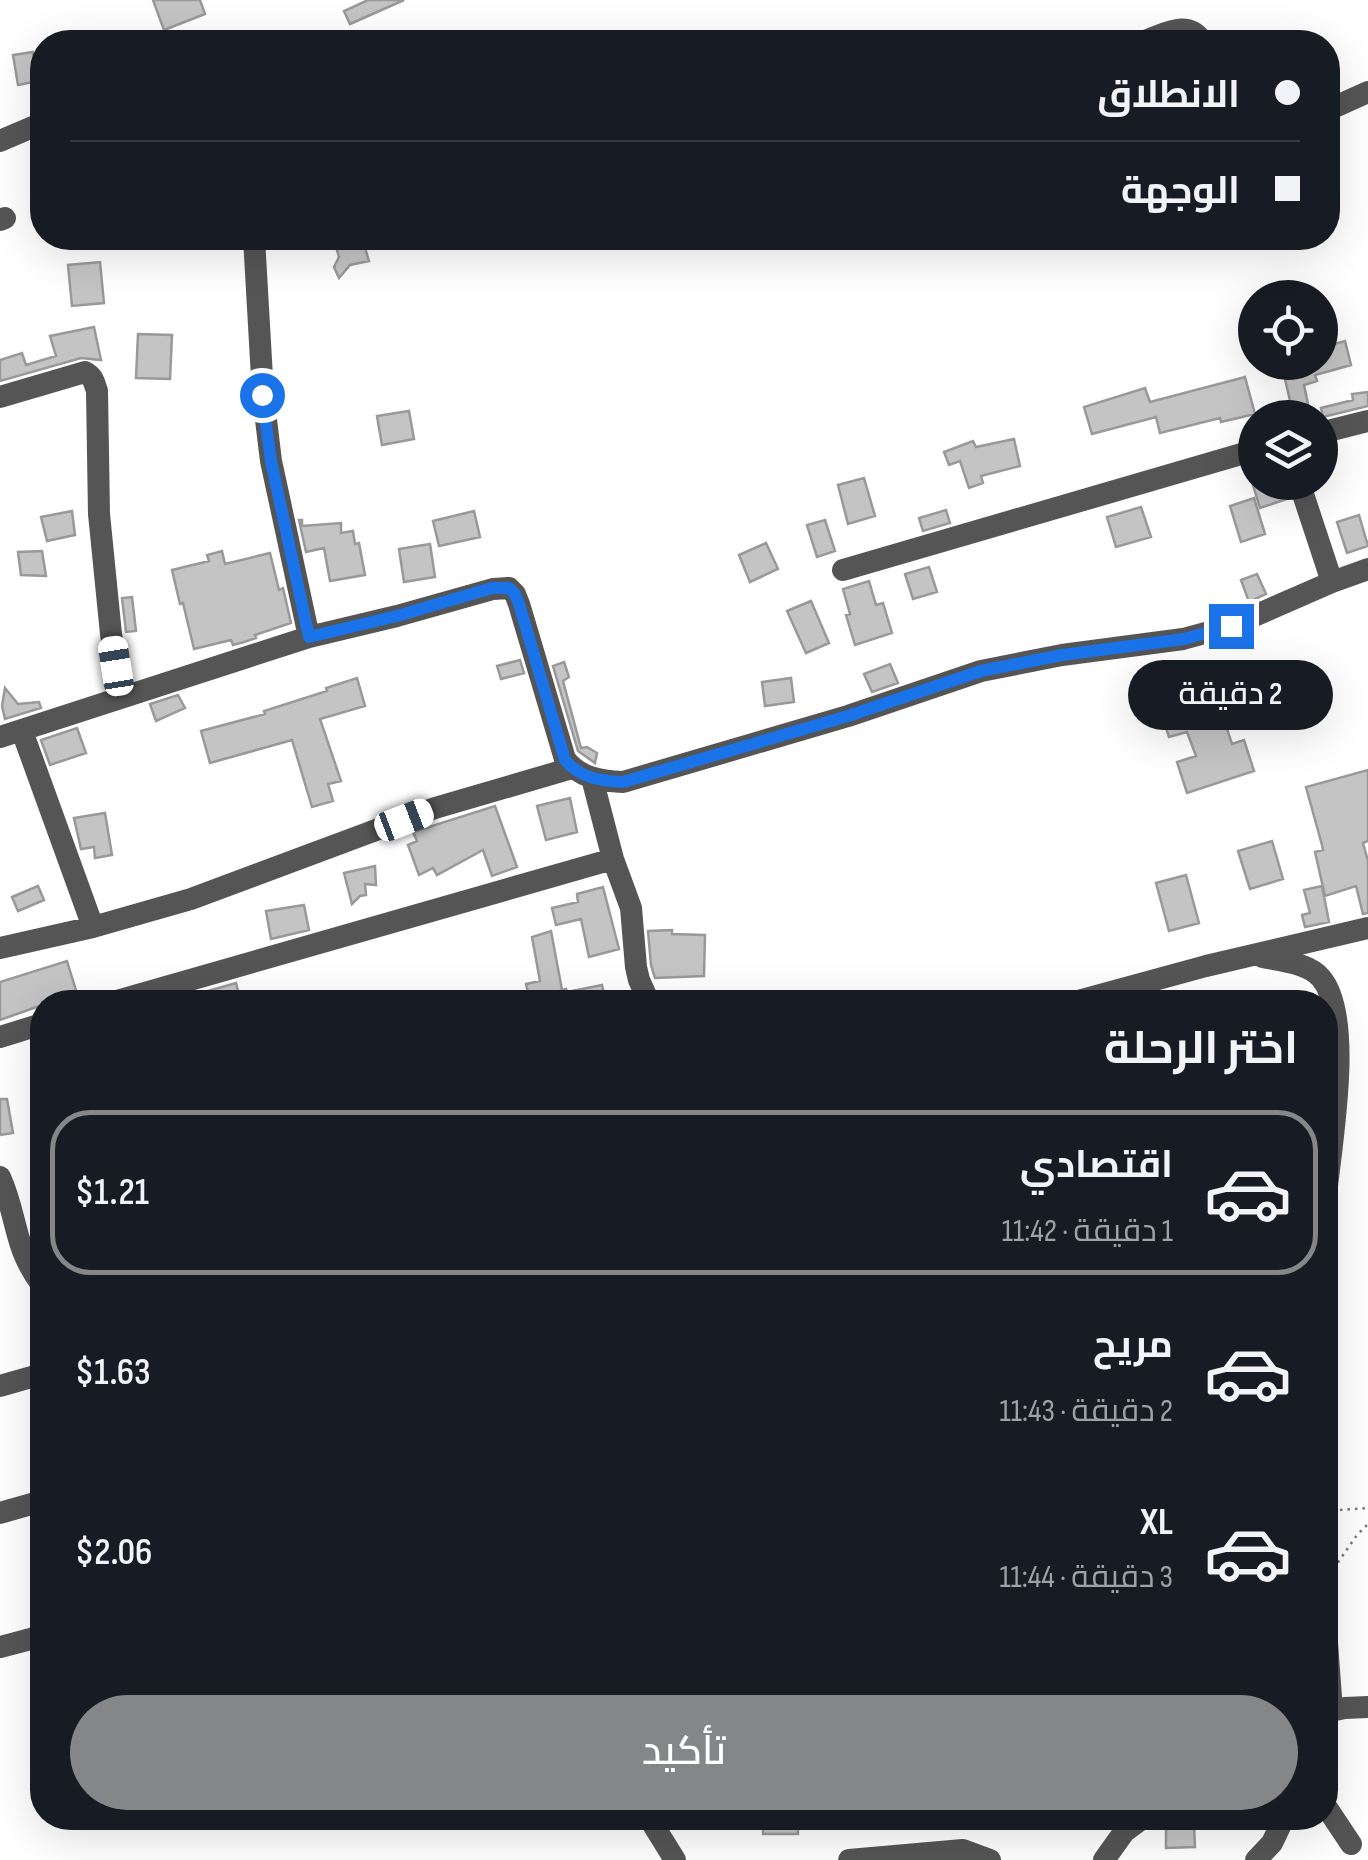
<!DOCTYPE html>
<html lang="ar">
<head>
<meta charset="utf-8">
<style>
	:root { --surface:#171b24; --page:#20242c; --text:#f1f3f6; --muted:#9ea1a6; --line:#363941; --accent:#858687 }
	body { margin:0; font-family:"Sofia Sans Condensed",Cairo,sans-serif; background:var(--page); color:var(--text); direction:rtl; height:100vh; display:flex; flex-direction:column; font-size:38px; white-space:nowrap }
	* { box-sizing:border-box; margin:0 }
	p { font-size:32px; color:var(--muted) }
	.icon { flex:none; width:55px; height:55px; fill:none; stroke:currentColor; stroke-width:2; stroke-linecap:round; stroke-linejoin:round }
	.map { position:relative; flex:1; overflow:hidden; direction:ltr }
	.drawer { position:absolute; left:30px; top:990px; width:1308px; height:840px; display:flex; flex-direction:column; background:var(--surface); border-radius:40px; box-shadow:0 10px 40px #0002; direction:rtl }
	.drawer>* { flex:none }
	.hud { position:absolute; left:30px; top:30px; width:1310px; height:220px; border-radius:40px; box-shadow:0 10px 40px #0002; direction:rtl; display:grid; align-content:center; height:220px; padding:0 40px; background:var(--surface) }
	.controls { position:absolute; left:1238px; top:280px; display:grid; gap:20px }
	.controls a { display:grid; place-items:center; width:100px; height:100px; border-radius:50%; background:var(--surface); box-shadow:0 10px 40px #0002; font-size:50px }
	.end { position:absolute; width:45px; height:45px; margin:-22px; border:12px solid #1a73e8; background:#fff; box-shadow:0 0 0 5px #fff }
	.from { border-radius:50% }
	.bubble { position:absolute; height:70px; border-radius:35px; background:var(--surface); box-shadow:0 10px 40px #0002; font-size:32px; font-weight:600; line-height:70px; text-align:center; direction:rtl }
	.car { position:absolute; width:30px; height:60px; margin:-30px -15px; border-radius:12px; box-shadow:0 0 8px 2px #0007; background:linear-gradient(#fff 24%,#345 0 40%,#fff 0 76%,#345 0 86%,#fff 0) }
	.hud b { display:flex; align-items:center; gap:35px; height:95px; font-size:38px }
	.hud b+b { border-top:2px solid var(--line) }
	.hud i { width:25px; height:25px; background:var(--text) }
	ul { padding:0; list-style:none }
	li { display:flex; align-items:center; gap:30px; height:165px; margin:0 20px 15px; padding:0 20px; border:5px solid transparent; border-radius:40px }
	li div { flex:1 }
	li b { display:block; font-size:38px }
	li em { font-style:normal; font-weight:600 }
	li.selected { border-color:var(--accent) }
	li>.icon { width:90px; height:90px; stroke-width:1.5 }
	h2 { padding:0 40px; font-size:45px; line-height:120px }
	.button { display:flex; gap:20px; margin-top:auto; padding:20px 40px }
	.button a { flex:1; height:115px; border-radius:60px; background:var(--accent); color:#fff; font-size:40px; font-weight:600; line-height:115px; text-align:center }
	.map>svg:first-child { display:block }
	.building { fill:#c4c4c4; stroke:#999; stroke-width:2.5 }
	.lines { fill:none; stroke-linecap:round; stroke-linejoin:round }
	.path { stroke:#777; stroke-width:2.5; stroke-dasharray:2.5 5; stroke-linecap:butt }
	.minor { stroke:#555; stroke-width:22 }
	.route { stroke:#1a73e8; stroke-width:12 }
</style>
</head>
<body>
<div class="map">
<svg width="1368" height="1860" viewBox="0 0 1368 1860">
	<rect width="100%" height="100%" fill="#fff"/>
	<path class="building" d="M153 0H200L205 14 164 30Z
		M368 0H404L350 24 344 11Z
		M33 52 38 81 18 85 13 55Z
		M363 241 369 261 350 265 339 278 334 267 339 257 335 243 357 244Z
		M100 262 104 303 72 306 68 265Z
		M94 327 101 360 81 358 0 381V360L22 353 26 365 56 356 50 336Z
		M138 334 172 335 170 379 136 378Z
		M1345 341 1351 365 1315 375 1317 381 1304 385 1311 418H1294L1281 362H1320V348Z
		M1245 377 1255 414 1221 422 1220 418 1160 433 1156 417 1092 434 1084 407 1145 388 1150 402Z
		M1368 392V406L1323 417 1321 408 1353 400 1352 394Z
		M409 411 414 439 382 445 377 416Z
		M1014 439 1020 466 981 476 983 483 969 488 960 461 949 465 944 452 973 441 976 447Z
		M864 478 875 516 848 524 838 485Z
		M1252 482H1282L1287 499 1260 508Z
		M1254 498 1265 534 1241 542 1230 506Z
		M1141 507 1151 537 1116 547 1107 517Z
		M946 510 950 523 923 531 919 518Z
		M72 511 75 535 47 541 41 517Z
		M474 511 480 537 439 546 433 521Z
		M1359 515 1368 546 1347 553 1337 522Z
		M299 520H302V526L341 523V533L353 531 355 544 359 543 365 575 330 581 324 548 306 552Z
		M825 520 835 551 817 557 807 525Z
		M766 543 778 569 750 582 739 555Z
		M430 544 435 577 404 582 399 549Z
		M42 551 46 576 21 575 18 552Z
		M222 551 225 564 270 553 279 590 283 588 291 623 255 635 256 638 244 642 233 645 231 640 194 649 183 603 180 604 172 570 209 561 207 555Z
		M929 567 937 592 913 599 905 574Z
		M1257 574 1266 594 1249 602 1241 580Z
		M869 581 876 605 883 603 892 633 855 645 846 615 850 614 843 589Z
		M132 597 136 631 126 632 122 598Z
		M811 601 829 643 806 653 787 611Z
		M520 660 524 673 501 679 497 666Z
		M564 662 569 677 563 681 581 748 587 747 597 753 595 763 578 751 553 666Z
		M890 664 898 683 872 692 864 674Z
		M357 678 365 706 320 719 341 781 328 784 333 801 312 807 292 740 210 763 201 731 265 714 264 711 327 691 326 688Z
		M791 678 794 702 765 706 762 682Z
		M5 688 18 704 39 702 41 708 5 719 2 706Z
		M178 695 185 708 156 721 150 704Z
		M1218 702 1232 744 1244 740 1254 771 1187 793 1177 762 1196 756 1187 732 1169 737 1164 722 1183 717 1182 713Z
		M77 728 86 753 50 765 41 740Z
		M1368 770V841L1363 843 1368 861V913L1363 914 1356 886 1325 896 1315 852 1323 850 1322 845 1306 787Z
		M570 798 577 832 546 840 537 806Z
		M495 806 517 867 492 876 483 850 437 875 433 868 419 875 408 845 417 841 413 832Z
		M105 813 112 855 95 858 94 847 81 849 74 818Z
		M1272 841 1283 879 1250 889 1238 851Z
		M375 866 376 885 365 884 366 895 360 896 352 904 344 873Z
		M1186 875 1199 923 1169 931 1156 883Z
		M38 886 44 900 18 911 12 897Z
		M1322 886 1329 922 1305 927 1302 915 1310 913 1304 890Z
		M603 887 619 949 589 957 581 919 556 925 552 908 578 902 577 894Z
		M304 905 309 930 271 939 266 911Z
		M672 930V934L705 935 704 976 655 978 651 965 648 931Z
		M551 931 562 990 566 989 567 992 602 985 606 1002H530L526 984 540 981 532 937Z
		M67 961 78 997 60 1002H42V1005L0 1020V982Z
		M236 983 241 1002H169Z
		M0 1099H7L13 1133 0 1135Z
		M763 1818H798V1834H763Z
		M1194 1824 1195 1847 1166 1848V1825Z"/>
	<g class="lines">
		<path class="path" d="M1325 1511 1368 1508
			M1325 1581 1357 1535 1368 1524"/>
		<path class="minor" d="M1142 42C1164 35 1187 18 1203 42
			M1328 110 1368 92
			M0 141 42 123
			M0 220 5 218
			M254 238 263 395 271 461 309 637
			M0 397 85 372C93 376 94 382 97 391L99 514 111 634 121 698
			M1320 433 1368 421
			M1299 482 1332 582
			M843 570 1255 450
			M22 731 93 927
			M0 737 309 637 397 616 493 589 509 588 515 594 519 604 565 759C580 778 600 781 623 782L848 716 981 671 1062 655 1183 639 1231 626 1332 582 1368 569
			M592 778 613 859 631 908 636 967 639 980 649 1002
			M0 948 93 927 191 899 435 808 572 768
			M1263 957C1281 961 1309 963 1321 978 1355 1018 1330 1151 1325 1203
			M113 1002 613 859
			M1074 1002 1206 966 1368 928
			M0 1037 42 1024
			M0 1177C18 1217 13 1247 42 1285
			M0 1386 42 1374
			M0 1513 42 1501
			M1325 1615 1332 1711
			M0 1647 42 1636
			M1325 1712 1345 1708 1368 1707
			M1325 1805 1351 1844
			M649 1818 675 1860
			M849 1860 963 1850 990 1860
			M1104 1860 1124 1832 1143 1818
			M1256 1860 1272 1843 1284 1818"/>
	</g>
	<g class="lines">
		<path class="route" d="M262 395 271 461 309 637 397 616 492 588H509L515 594 519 604 565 760C580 778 600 781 623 782L848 716 981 671 1062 655 1184 639 1231 626"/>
	</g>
</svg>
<div class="controls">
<a><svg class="icon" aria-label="locate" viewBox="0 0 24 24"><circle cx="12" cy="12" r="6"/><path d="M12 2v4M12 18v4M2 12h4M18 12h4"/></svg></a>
<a><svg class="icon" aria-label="layers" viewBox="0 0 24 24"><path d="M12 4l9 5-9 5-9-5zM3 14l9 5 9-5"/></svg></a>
</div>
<i class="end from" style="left:262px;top:395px"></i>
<i class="end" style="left:1231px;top:626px"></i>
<div class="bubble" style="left:1128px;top:660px;width:205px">2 دقيقة</div>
<i class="car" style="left:116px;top:666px;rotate:351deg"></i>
<i class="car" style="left:404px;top:820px;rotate:69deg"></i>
<div class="hud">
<b><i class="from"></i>الانطلاق</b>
<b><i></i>الوجهة</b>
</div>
<section class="drawer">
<h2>اختر الرحلة</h2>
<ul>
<li class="selected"><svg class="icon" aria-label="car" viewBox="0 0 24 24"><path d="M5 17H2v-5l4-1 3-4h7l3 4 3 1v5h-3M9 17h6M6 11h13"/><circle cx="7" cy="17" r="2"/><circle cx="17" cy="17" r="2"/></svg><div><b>اقتصادي</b><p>1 دقيقة · 11:42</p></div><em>$1.21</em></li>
<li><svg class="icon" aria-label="car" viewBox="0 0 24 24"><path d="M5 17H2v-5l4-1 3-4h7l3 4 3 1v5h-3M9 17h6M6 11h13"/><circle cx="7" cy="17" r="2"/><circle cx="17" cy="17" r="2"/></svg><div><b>مريح</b><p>2 دقيقة · 11:43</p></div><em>$1.63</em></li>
<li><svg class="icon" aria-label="car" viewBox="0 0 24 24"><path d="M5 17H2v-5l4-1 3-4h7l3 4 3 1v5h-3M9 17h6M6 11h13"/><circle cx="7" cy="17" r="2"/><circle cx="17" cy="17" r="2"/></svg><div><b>XL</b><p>3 دقيقة · 11:44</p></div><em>$2.06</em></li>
</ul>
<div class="button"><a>تأكيد</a></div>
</section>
</div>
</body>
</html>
